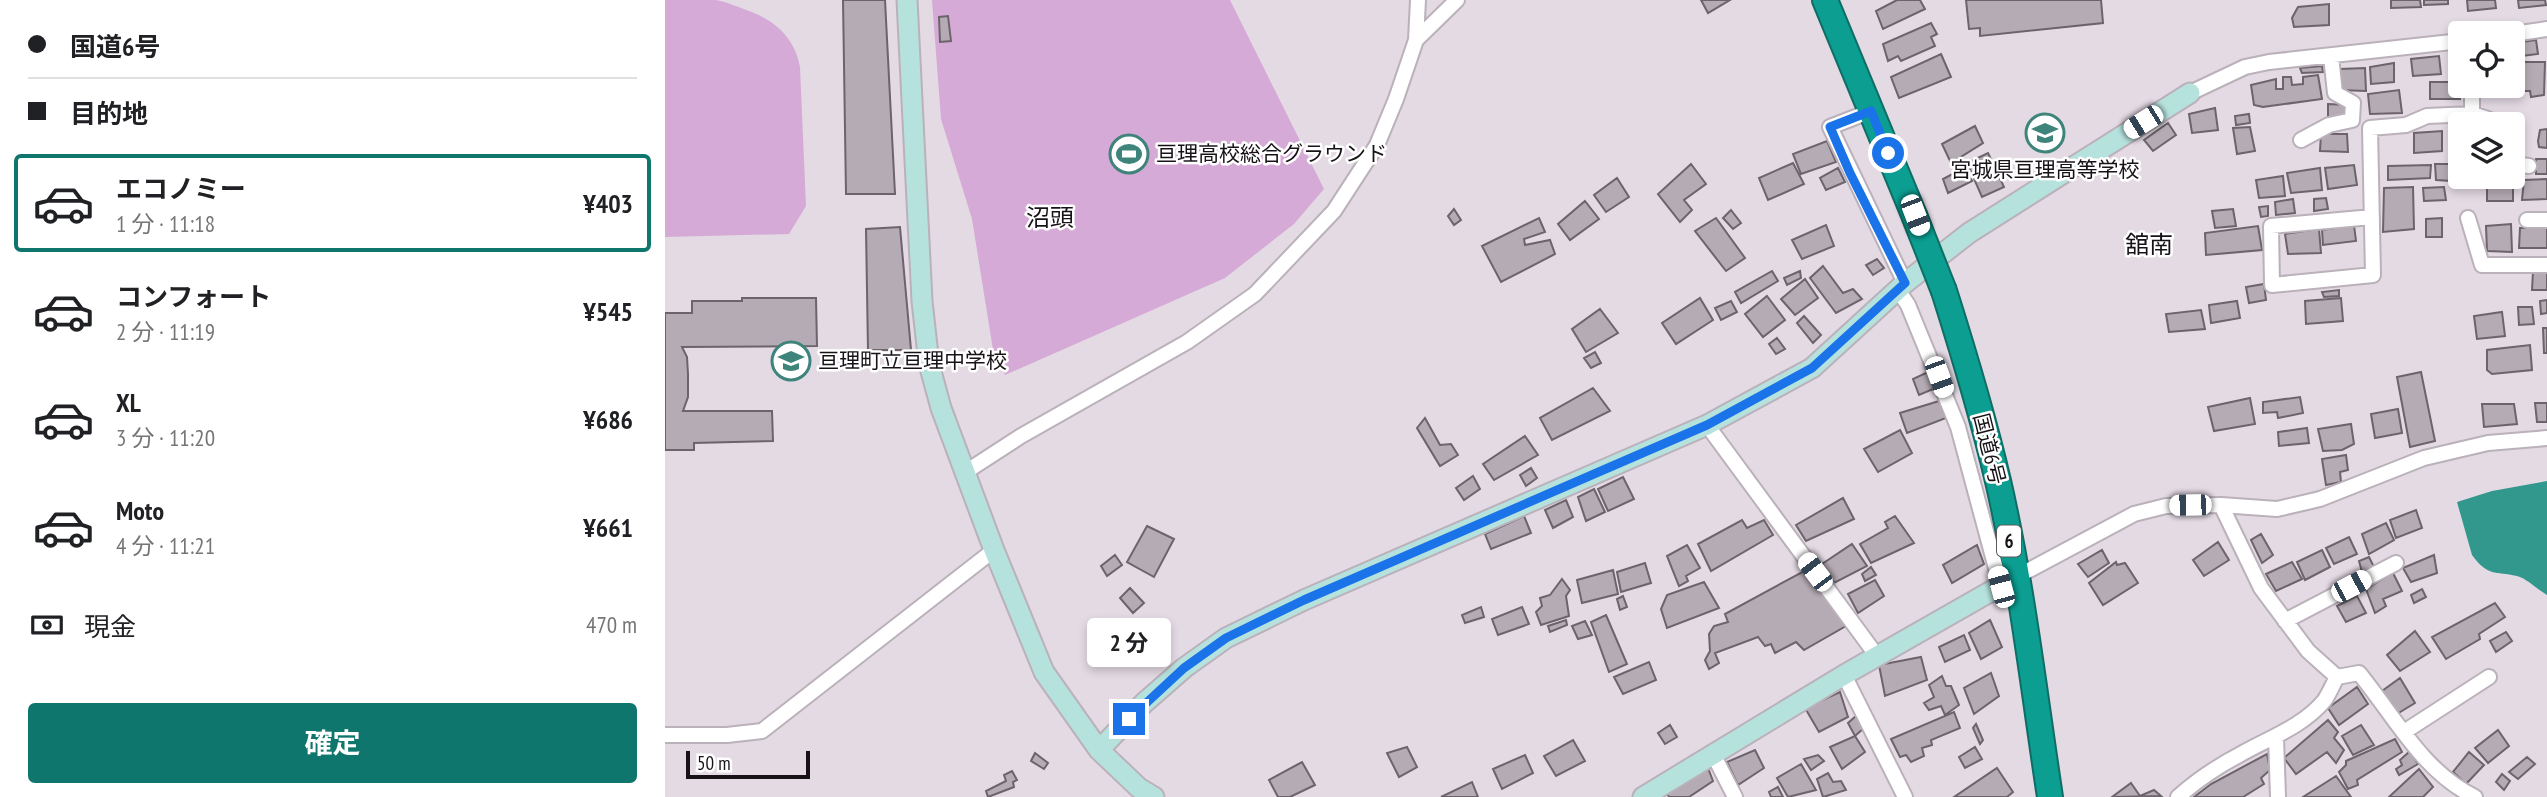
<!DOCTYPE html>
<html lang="ja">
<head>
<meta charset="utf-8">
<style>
	:root { --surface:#fff; --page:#f2f2f2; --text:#202124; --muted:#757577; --line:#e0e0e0; --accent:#0f766e }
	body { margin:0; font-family:"PT Sans Narrow","Noto Sans JP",sans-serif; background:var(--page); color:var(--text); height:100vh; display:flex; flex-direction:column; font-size:26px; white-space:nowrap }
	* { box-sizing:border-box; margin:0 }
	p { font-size:23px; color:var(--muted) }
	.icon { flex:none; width:38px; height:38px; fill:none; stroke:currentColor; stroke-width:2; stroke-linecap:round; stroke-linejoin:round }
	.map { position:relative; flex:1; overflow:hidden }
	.panel { display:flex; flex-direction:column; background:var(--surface); width:665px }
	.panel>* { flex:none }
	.top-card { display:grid; align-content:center; height:154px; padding:0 28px; background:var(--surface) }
	.buttons { position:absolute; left:1783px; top:21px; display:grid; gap:14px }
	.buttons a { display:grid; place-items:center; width:77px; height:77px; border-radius:7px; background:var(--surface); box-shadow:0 4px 10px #0003; font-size:35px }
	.scale { position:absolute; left:21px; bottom:18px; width:124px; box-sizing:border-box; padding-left:7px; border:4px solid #161216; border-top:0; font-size:19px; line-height:24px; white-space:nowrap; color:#161216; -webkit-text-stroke:5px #fff; paint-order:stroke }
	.end { position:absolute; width:32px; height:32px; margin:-16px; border:9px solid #1a73e8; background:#fff; box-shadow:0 0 0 4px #fff }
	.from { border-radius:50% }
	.bubble { position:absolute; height:49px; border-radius:7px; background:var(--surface); box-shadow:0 4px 10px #0003; font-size:23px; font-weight:700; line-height:49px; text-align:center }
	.car { position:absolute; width:21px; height:42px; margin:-21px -10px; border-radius:9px; box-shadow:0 0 5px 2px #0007; background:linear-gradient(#fff 24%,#345 0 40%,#fff 0 76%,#345 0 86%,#fff 0) }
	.top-card b { display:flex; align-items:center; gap:24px; height:66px; font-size:26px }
	.top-card b+b { border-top:2px solid var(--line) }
	.top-card i { width:18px; height:18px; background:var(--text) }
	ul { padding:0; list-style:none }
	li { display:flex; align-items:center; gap:21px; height:98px; margin:0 14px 10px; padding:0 14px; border:4px solid transparent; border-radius:7px }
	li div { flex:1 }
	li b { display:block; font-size:26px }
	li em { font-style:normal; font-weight:700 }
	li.on { border-color:var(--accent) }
	li>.icon { width:63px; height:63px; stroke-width:1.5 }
	.pay { display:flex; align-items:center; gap:18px; height:77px; padding:0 28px; font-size:26px }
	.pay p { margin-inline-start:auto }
	.cta { display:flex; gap:14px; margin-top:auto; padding:14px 28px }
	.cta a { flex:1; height:80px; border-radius:7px; background:var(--accent); color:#fff; font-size:28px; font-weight:700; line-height:80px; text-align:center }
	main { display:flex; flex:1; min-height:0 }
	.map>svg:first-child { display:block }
	.green { fill:#d6aad6 }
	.water { fill:#32978c }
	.building { fill:#b5abb4; stroke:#6c636b; stroke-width:2 }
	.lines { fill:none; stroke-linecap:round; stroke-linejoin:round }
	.street-casing { stroke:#bab1ba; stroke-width:18 }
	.secondary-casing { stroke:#bab1ba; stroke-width:23 }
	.highway-casing { stroke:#0f6d66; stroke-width:28 }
	.street { stroke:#fff; stroke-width:14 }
	.secondary { stroke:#b6e2de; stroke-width:19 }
	.highway { stroke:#0b9e91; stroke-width:24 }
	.highway-bridge-casing { stroke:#0f6d66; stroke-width:28; stroke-linecap:butt }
	.highway-bridge { stroke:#0b9e91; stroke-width:24 }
	.route { stroke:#1a73e8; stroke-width:9 }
	.labels { text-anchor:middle; stroke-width:5; stroke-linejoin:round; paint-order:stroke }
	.shield { fill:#fff; stroke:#5c595c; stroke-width:2 }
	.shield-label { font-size:19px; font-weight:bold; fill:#161216 }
	.poi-label { font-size:21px; fill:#161216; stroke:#fff; text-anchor:start }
	.street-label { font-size:21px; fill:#161216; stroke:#fff }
	.quarter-label { font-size:24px; fill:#161216; stroke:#fff }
</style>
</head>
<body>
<main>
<section class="panel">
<div class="top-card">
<b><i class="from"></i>国道6号</b>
<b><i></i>目的地</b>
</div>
<ul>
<li class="on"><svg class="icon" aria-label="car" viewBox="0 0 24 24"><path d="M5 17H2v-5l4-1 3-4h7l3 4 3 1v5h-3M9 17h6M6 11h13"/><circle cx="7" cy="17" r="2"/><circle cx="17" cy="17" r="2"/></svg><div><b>エコノミー</b><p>1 分 · 11:18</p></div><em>¥403</em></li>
<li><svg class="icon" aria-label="car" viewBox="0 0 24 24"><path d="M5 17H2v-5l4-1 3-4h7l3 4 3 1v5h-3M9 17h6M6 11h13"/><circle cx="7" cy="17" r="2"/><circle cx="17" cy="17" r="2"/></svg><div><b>コンフォート</b><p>2 分 · 11:19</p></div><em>¥545</em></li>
<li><svg class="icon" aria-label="car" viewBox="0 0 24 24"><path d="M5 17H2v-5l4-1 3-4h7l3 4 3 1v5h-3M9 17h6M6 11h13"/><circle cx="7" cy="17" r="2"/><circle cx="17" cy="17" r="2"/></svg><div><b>XL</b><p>3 分 · 11:20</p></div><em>¥686</em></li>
<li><svg class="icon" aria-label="car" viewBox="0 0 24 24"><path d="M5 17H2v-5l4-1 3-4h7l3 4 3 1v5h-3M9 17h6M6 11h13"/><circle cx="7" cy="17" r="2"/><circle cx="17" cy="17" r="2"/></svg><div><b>Moto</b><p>4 分 · 11:21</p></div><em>¥661</em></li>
</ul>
<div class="pay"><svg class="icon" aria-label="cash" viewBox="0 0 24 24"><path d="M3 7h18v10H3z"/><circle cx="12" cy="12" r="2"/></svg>現金<p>470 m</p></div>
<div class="cta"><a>確定</a></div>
</section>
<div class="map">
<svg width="1882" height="797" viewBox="0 0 1882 797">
	<rect width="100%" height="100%" fill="#e4dae4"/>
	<path class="green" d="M0 0C17 0 33 0 50 0 59 1 68 5 76 8 106 18 129 34 135 67L141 206 124 234 0 237Z
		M267 0H565L659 189 629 224 560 278 340 375 329 356 307 219 276 119Z"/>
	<path class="water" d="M1882 481V595C1873 590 1861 578 1852 576 1830 571 1823 577 1807 555L1792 502 1827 491Z"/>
	<path class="building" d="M178 0H220L230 194H181Z
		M1036 0H1065L1043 13Z
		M1232 0H1255L1260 9 1218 29 1211 11Z
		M1301 0H1436L1438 23 1315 36V28L1304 29Z
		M1726 0H1755L1756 7 1726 8Z
		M1759 0H1783V4L1759 5Z
		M1802 0H1830L1831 8 1803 11Z
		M1853 0H1880L1881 5 1854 8Z
		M1664 4V25L1629 27 1627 18 1633 7Z
		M283 16 286 41 275 42 274 17Z
		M1266 23 1272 34 1266 37 1270 46 1236 61 1233 56 1223 61 1218 44Z
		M1871 40 1873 54 1848 57V43Z
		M1276 54 1286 77 1234 98 1226 77Z
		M1774 56 1776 74 1748 76 1746 59Z
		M1848 62H1880L1879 95 1866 97 1865 91H1854L1853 84H1848Z
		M1729 63V82L1706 84 1705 67Z
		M1657 66 1658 72 1637 73 1635 68Z
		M1700 68 1701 91 1675 90V69Z
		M1653 75 1657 99 1598 107 1589 105 1586 85 1611 79V89H1618V77H1626L1627 85 1638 84V77Z
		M1765 82H1794L1795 99H1765Z
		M1734 90 1737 113 1705 114 1703 94Z
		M1663 104 1681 105V117H1663Z
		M1550 108 1553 130 1527 133 1524 114Z
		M1584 114 1585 123 1571 125 1570 116Z
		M1503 123 1511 135 1488 151 1479 140Z
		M1310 126 1318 143 1286 163 1277 144Z
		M1585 127 1590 151 1572 154 1568 128Z
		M1882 129V148L1874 147 1873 141 1875 130Z
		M1777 131V151L1749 153V133Z
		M1796 131V147L1785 148 1784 132Z
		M1656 134H1682L1683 152 1655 151Z
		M1162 141 1171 162 1136 174 1128 154Z
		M1323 153 1339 187 1317 197 1302 163Z
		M1871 159H1882V174H1871Z
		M1128 163 1139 184 1103 200 1094 178Z
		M1026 164 1041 184 1019 200 1027 210 1015 222 993 194Z
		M1770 164H1796V177L1820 178H1807V187H1788L1787 181 1771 180Z
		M1689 165 1692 185 1663 189 1660 168Z
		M1766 165 1765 178 1723 180V166Z
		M1301 167 1307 181 1283 193 1278 179Z
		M1173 168 1180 182 1161 190 1155 178Z
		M1655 168 1657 190 1626 193 1622 173Z
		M1618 176 1620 196 1594 198 1591 180Z
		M952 178 964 197 941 212 929 195Z
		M1848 179V201H1822V181Z
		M1882 179V199L1857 200 1859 180Z
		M1748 187 1749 229 1718 232 1719 188Z
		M1779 187 1781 200 1759 201 1758 188Z
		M1661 198 1663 209 1649 211V199Z
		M1628 199 1630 213 1611 215 1610 202Z
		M920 201 934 219 905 240 893 224Z
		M1603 206V216L1596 217 1594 207Z
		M789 209 796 220 789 225 783 216Z
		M1568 209 1571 226 1550 228 1547 211Z
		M1066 210 1076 223 1068 229 1058 218Z
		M874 218 880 232 859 239 860 245 885 240 890 254 836 282 817 246Z
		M1051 218 1080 258 1061 271 1030 231Z
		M1777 218V237H1761V219Z
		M1846 224 1847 252 1822 251 1821 226Z
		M1161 225 1169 246 1137 259 1127 240Z
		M1689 225 1691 241 1658 245 1657 230Z
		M1593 226 1597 250 1541 255 1540 233Z
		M235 227 246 350H203L201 229Z
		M1855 228H1882V248H1854Z
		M1654 229 1656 253 1623 254 1620 234Z
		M1212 259 1219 268 1208 275 1201 265Z
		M1158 266 1178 293 1188 289 1197 299 1171 313 1145 278Z
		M1107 271 1113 281 1076 303 1070 292Z
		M1135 271 1136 278 1122 285 1119 278Z
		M1882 271V290H1867L1868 272Z
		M1140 279 1153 298 1130 315 1116 299Z
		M1599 284 1601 300 1584 303 1581 287Z
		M1674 290V296L1659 297 1657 292Z
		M1102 296 1120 320 1098 337 1080 314Z
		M77 298H151L152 346 17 347 22 357 23 374V397L18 411H107L108 441 29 443V450H0V313H27V301H77Z
		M1035 298 1048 320 1011 344 997 323Z
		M1676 298 1678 321 1641 324 1640 301Z
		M1882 300V313L1876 314 1875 301Z
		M1066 301 1072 312 1056 320 1050 308Z
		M1572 301 1575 318 1546 323 1544 305Z
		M1853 307H1867L1869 324 1854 325Z
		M935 309 953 333 921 352 907 329Z
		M1536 310 1540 329 1504 332 1501 314Z
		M1837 312 1840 336 1812 339 1809 316Z
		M1139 316 1156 335 1148 343 1132 323Z
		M1878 328H1882V353H1879Z
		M1112 338 1120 349 1111 354 1104 344Z
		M1865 345 1867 370 1827 374 1822 370V350Z
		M930 352 936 363 926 368 919 358Z
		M1265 371 1273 387 1254 395 1248 379Z
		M1756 372 1770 441 1745 447 1732 377Z
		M928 388 945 411 887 440 875 418Z
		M1635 397 1638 413 1613 418 1612 412 1598 413V402Z
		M1585 398 1590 424 1549 431 1543 407Z
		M1274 401 1281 418 1242 433 1235 413Z
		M1870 403H1882V422H1872Z
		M1817 404H1849L1852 424 1819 427Z
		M1733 409 1737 433 1710 438 1706 414Z
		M760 418 775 445 786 444 793 455 775 466 752 428Z
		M1686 424 1689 444 1677 450 1658 451 1653 429Z
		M1642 428 1644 443 1614 446 1613 432Z
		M1235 430 1247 453 1213 472 1199 449Z
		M860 436 873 455 829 480 818 464Z
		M1681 455 1683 470 1675 472 1676 482 1661 485 1657 459Z
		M866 468 872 478 861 486 855 475Z
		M808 476 815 489 799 500 791 488Z
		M958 477 969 499 943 511 933 489Z
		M929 489 940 512 921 521 913 497Z
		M1178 498 1189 519 1141 541 1131 525Z
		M901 500 908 517 888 528 880 510Z
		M1751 510 1757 528 1731 538 1725 520Z
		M859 516 866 533 826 549 820 534Z
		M1230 516 1249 543 1206 563 1195 544 1223 528 1220 522Z
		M1077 520 1082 528 1099 520 1108 535 1046 571 1033 544Z
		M1721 523 1729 540 1704 554 1697 534Z
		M482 526 509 539 489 577 462 562Z
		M1596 534 1608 555 1597 563 1586 540Z
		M1684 537 1692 554 1669 564 1661 548Z
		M1553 542 1564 560 1539 576 1528 560Z
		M1187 544 1202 566 1169 583 1157 564Z
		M1022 545 1035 568 1021 576 1023 581 1014 586 1002 556Z
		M1312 545 1319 564 1287 583 1278 565Z
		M1437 550 1444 563 1423 577 1413 564Z
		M1657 550 1665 567 1640 580 1632 562Z
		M450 555 457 565 442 576 436 566Z
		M1769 555 1772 573 1746 582 1738 568Z
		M1704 557 1709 567 1697 572 1694 561Z
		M1451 562 1452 565 1460 563 1473 583 1438 605 1424 583Z
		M1627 562 1637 579 1611 591 1601 574Z
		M980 563 986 583 956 592 952 572Z
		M1206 567 1211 575 1200 581 1197 574Z
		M948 570 953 594 917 603 912 580Z
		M1141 570 1181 626 1139 650 1131 642 1110 653 1106 644 1100 646 1093 637 1050 653 1054 663 1044 669 1040 660 1045 651 1044 634 1049 626 1063 622 1060 614Z
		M1728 573 1737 591 1718 599 1721 606 1710 613 1701 589Z
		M897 579 905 590 901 596 904 616 876 625 871 612 877 606 875 598 885 595Z
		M1210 580 1219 596 1193 613 1183 594Z
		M1039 582 1054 608 1002 628 996 609 1002 595Z
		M465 588 479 603 468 613 455 598Z
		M1757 589 1761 597 1749 603 1746 595Z
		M958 596 962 607 955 610 952 599Z
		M1692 596 1701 613 1681 622 1672 606Z
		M1830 603 1840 617 1814 634 1815 639 1781 659 1767 637Z
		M816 607 819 617 800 623 797 615Z
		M857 607 864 624 833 635 827 619Z
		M941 615 962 664 944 672 926 622Z
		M901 620 902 625 885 632 883 626Z
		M1325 620 1337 647 1316 659 1304 633Z
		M920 621 927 635 913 639 907 626Z
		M1750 631 1765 652 1735 671 1722 655Z
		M1841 632 1847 641 1831 652 1825 641Z
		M1299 635 1305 650 1280 662 1274 647Z
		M1256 657 1262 680 1220 696 1214 665Z
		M984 662 991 680 958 694 949 677Z
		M1326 673 1334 696 1309 714 1299 688Z
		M1277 676 1281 686H1286L1294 705 1280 715 1276 706 1264 710 1259 703 1269 697 1264 685Z
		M1735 678 1750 703 1732 714 1717 691Z
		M1692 687 1703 704 1674 725 1663 708Z
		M1175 692 1183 717 1154 732 1140 708Z
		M1289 712 1295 728 1266 740 1267 745 1257 748 1259 756 1246 762 1241 755 1235 757 1226 739Z
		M1192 715 1199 728 1190 736 1183 723Z
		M1663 720 1673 732 1669 738 1679 750 1671 763 1662 752 1631 774 1619 758Z
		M1311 724 1318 740 1315 744 1308 728Z
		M1005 725 1012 737 1000 744 993 733Z
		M1696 725 1709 745 1688 755 1677 736Z
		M1833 730 1844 746 1823 763 1810 748Z
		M1190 736 1200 752 1177 769 1165 747Z
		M1730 739 1737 752 1692 780 1693 785 1683 789 1674 772 1681 765V761Z
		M908 740 920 761 891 776 879 756Z
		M742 747 752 767 734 777 722 753Z
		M1310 747 1317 759 1300 768 1294 757Z
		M1090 750 1099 768 1073 785 1062 762Z
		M1745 751 1753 764 1734 775 1731 769 1737 765 1735 760Z
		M1804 752 1819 765 1801 784 1788 772Z
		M370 753 383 763 379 769 366 761Z
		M1602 754 1605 770 1596 778 1599 784 1578 797H1529L1546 784Z
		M860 755 868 773 837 789 828 769Z
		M1153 755 1159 761 1146 770 1139 759Z
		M1862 757 1870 764 1853 779 1844 772Z
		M637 762 650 785 625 797H613L604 780Z
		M1136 764 1151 790 1123 797 1112 778Z
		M1043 768 1048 781 1024 797H1004L1000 790Z
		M1332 768 1348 792 1342 797H1289Z
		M1754 769 1768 787 1758 797H1724Z
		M347 771 352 780 348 782 349 787 323 797 321 791 341 781 339 775Z
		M1163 773 1168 782 1176 781 1181 790 1158 797 1152 779Z
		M1837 774 1845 781 1839 790 1831 782Z
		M1671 776 1686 797H1638Z
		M807 782 813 797H776Z
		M1466 783 1475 796 1489 790 1496 796 1447 797Z
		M1113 787 1118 797H1106L1104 792Z"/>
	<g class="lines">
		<defs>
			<path id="street" d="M1848 34 1882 29
				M751 40 792 0
				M1525 93 1580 67 1604 62 1796 41
				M1206 111 1165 127 1240 283
				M1807 114 1823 119V124
				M1636 140 1664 125 1687 120 1688 103 1670 93 1666 56
				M1848 164 1864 166
				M1707 217 1606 226 1607 285 1708 275 1705 128 1741 125 1762 116 1807 114V86
				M1803 218 1817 265H1882
				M1862 220H1882
				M1233 290 1243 305 1293 427 1336 587
				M1042 425 1212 656
				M299 473 356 436 522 342 590 294 669 211 712 145 731 99 751 40 753 0
				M1556 505 1596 588 1643 651 1672 677 1694 673C1730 717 1758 772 1810 797
				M1351 577 1469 514 1501 506 1556 505 1612 509 1655 499 1759 458 1823 443 1882 438
				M1620 621 1731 563
				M1179 675 1240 797
				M1739 732 1824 677
				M0 735H62L97 731 329 550
				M1611 737 1613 797
				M1048 754 1070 797
				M1513 797C1532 780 1553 766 1576 754 1604 738 1637 727 1659 701 1664 694 1668 684 1672 677"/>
			<path id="secondary" d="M242 0 257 301 264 364 276 408 329 550 379 672 434 750 474 788 489 797
				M434 750 479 703 519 668 561 638 639 600 1042 425 1147 368 1240 283 1304 233 1525 93
				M978 797 1179 675 1351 577"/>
			<path id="highway" d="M1160 0 1249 215
				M1279 291C1299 354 1318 417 1333 481 1357 585 1369 692 1385 797"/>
		</defs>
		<use href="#street" class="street-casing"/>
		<use href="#secondary" class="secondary-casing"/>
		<use href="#highway" class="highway-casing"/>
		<use href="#street" class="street"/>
		<use href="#secondary" class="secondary"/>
		<use href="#highway" class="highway"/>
		<defs>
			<path id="highway-bridge" d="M1249 215 1279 291"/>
		</defs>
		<use href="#highway-bridge" class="highway-bridge-casing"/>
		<use href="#highway-bridge" class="highway-bridge"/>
	</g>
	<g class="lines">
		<path class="route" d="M464 719 519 668 561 638 639 600 1042 425 1147 368 1240 283 1185 173 1165 127 1206 111 1223 153"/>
	</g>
	<defs>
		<symbol id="school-ring" viewBox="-11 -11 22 22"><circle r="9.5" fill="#fff" stroke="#3e847b" stroke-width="1.5"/><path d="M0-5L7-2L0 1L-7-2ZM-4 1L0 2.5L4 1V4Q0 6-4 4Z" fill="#3e847b"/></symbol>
		<symbol id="stadium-ring" viewBox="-11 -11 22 22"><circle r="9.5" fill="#fff" stroke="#3e847b" stroke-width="1.5"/><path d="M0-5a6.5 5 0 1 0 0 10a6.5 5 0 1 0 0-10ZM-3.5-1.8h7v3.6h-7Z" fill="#3e847b"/></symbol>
	</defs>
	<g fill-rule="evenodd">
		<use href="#school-ring" x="1358" y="111" width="44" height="44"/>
		<use href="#stadium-ring" x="442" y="132" width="44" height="44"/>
		<use href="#school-ring" x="104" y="339" width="44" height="44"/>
	</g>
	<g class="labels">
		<rect class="shield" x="1332" y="525.5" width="24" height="31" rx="5"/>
		<g class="shield-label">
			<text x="1344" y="548">6</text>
		</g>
		<g class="poi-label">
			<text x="491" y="161">亘理高校総合グラウンド</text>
			<text x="1380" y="177" text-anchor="middle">宮城県亘理高等学校</text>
			<text x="153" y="368">亘理町立亘理中学校</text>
		</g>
		<g class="street-label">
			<text transform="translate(1324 449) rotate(76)" y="7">国道6号</text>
		</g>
		<g class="quarter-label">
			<text x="385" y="226">沼頭</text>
			<text x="1484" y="253">舘南</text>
		</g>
	</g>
</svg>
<div class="buttons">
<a><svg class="icon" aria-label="locate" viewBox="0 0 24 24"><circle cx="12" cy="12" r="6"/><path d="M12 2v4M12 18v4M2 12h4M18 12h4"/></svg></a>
<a><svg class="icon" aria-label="layers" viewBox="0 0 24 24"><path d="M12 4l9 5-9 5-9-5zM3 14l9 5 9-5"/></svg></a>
</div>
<div class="scale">50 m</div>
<i class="end from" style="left:1223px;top:153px"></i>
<i class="end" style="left:464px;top:719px"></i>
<div class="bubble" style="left:422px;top:618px;width:84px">2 分</div>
<i class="car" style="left:1478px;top:122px;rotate:238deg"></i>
<i class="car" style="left:1250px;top:215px;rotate:159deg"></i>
<i class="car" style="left:1274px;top:377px;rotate:160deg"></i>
<i class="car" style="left:1525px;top:505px;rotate:269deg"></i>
<i class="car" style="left:1150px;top:572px;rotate:323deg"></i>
<i class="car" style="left:1686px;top:586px;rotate:62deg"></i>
<i class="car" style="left:1336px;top:587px;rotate:345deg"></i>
</div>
</main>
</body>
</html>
